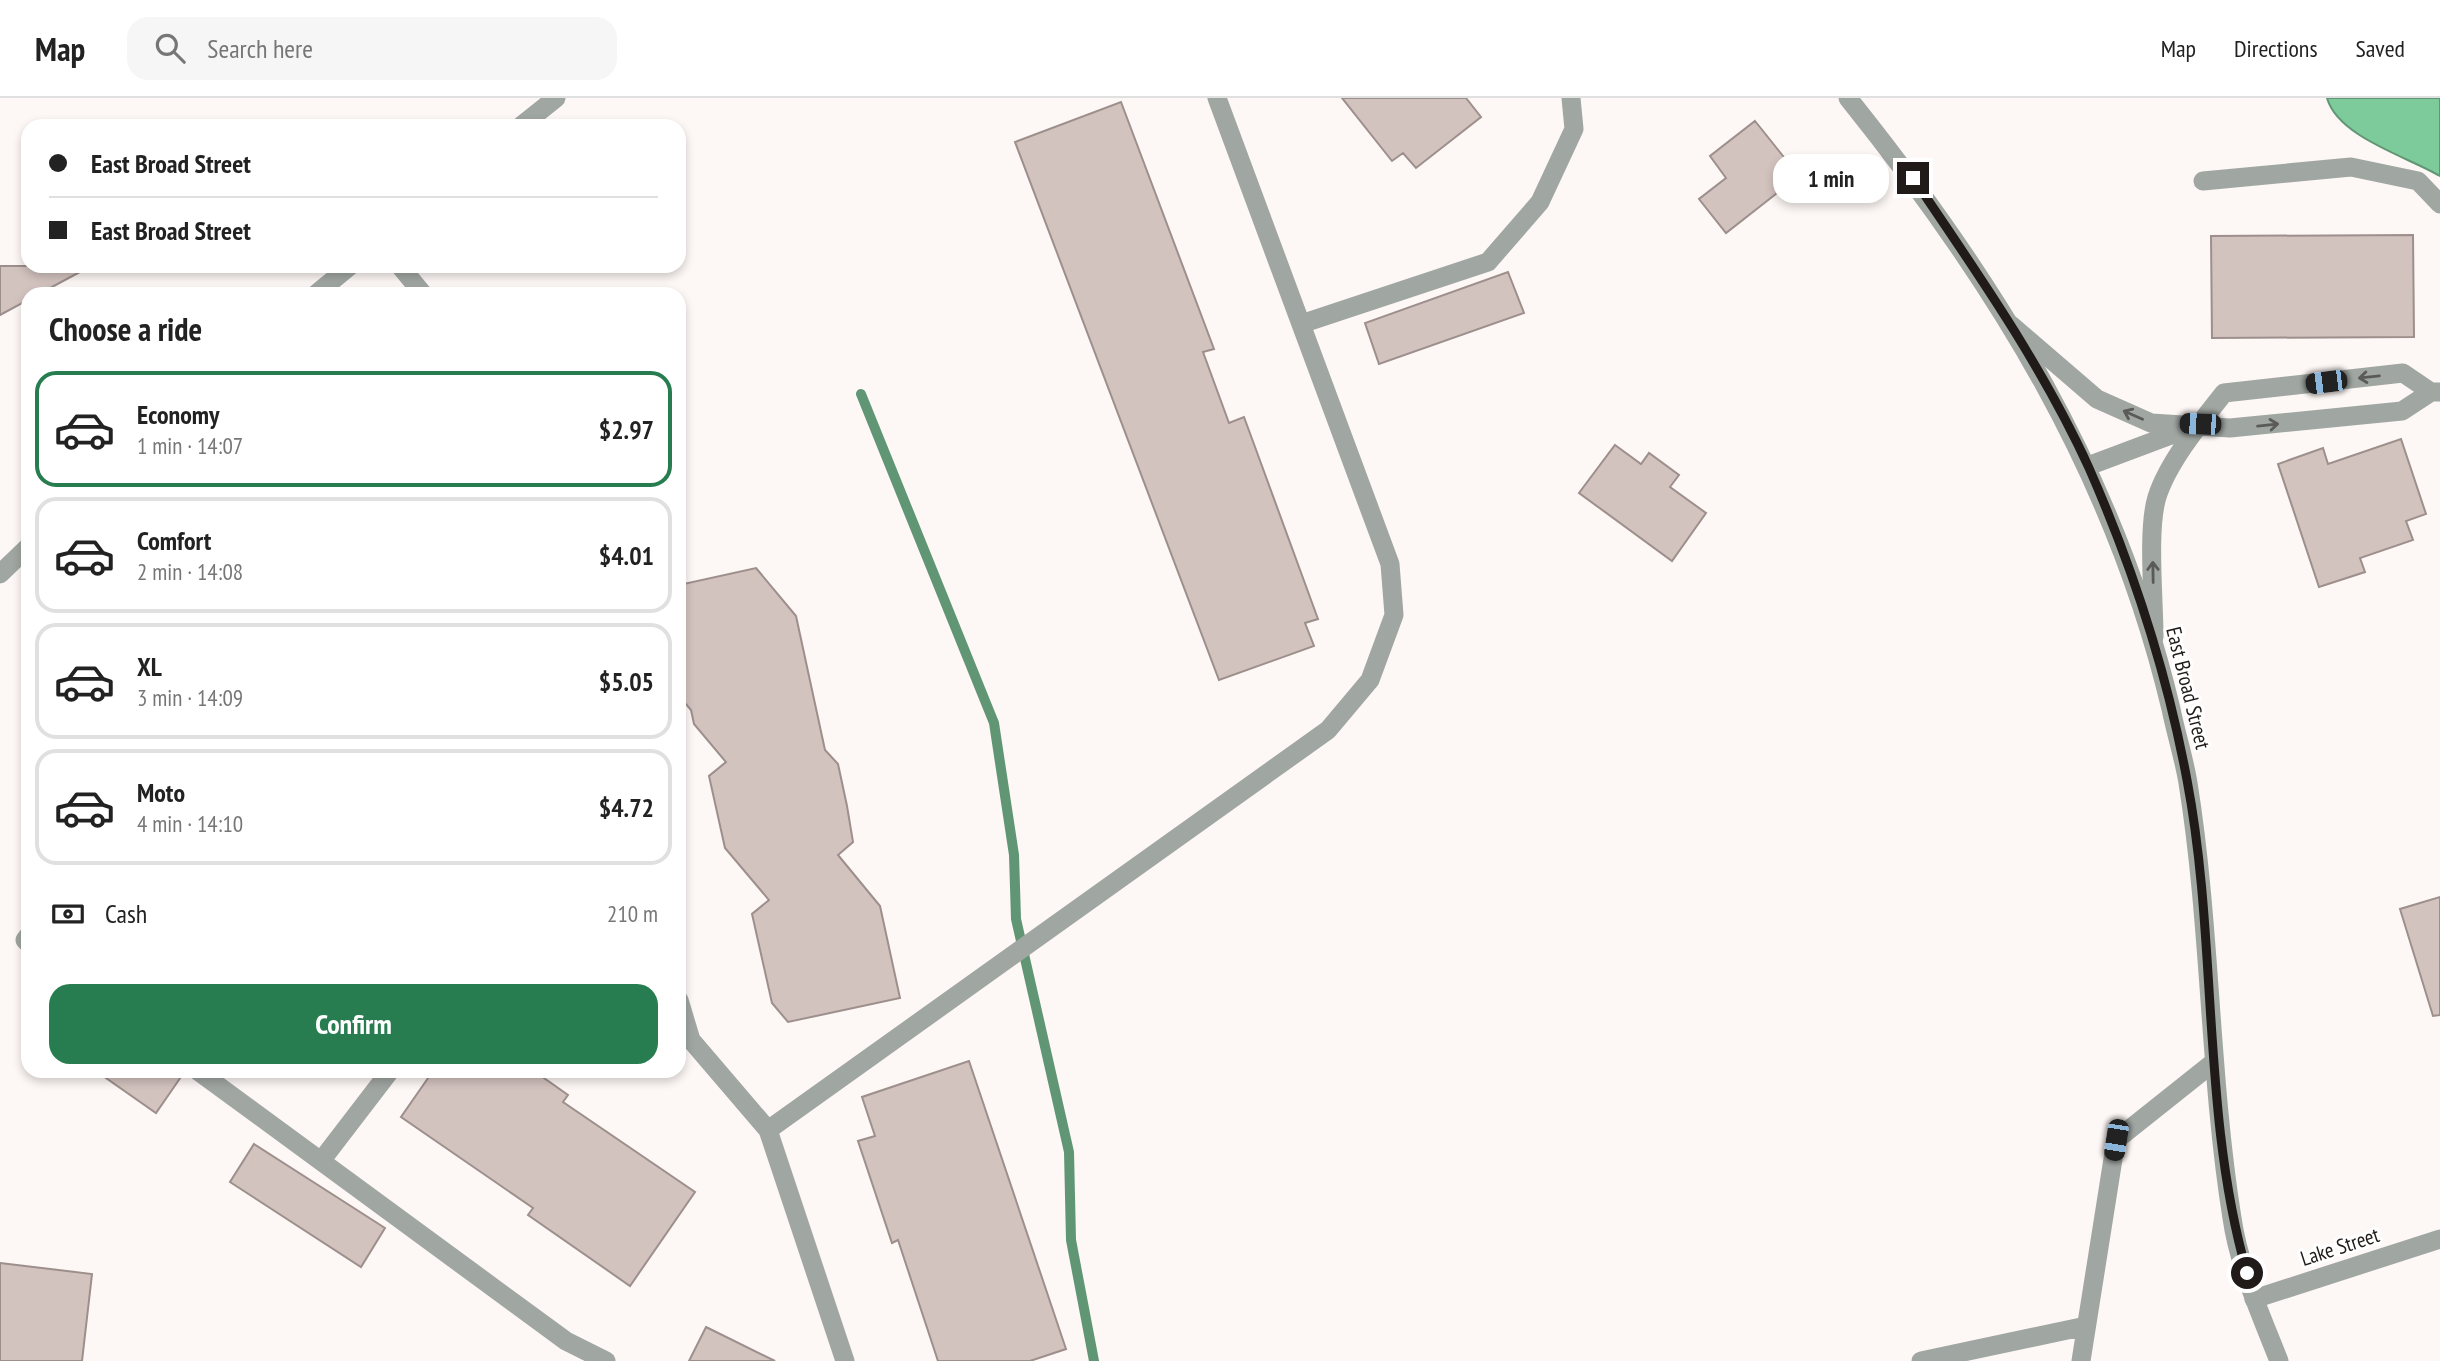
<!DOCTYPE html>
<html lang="en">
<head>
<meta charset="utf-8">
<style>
	:root { --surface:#fff; --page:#f6f6f6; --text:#222; --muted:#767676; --line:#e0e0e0; --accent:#287d50 }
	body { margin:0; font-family:"PT Sans Narrow",sans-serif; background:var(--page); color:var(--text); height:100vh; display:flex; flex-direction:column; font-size:26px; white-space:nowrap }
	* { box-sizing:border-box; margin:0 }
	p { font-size:23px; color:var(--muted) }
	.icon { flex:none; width:38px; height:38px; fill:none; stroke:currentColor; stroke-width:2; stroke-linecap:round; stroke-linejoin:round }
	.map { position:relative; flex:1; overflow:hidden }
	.details { position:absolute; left:21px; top:189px; width:665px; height:791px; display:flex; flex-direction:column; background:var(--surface); border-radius:21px; box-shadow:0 4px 10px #0003 }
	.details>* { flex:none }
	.guide { position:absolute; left:21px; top:21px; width:665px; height:154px; border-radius:21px; box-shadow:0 4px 10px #0003; display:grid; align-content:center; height:154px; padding:0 28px; background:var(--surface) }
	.end { position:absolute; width:32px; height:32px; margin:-16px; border:9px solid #201b19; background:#fff; box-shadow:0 0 0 4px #fff }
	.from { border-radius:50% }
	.bubble { position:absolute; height:49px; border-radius:21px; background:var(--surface); box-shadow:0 4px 10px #0003; font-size:23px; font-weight:600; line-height:49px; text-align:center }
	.car { position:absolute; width:21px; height:42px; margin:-21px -10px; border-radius:9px; box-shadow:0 0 5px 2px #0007; background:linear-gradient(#222 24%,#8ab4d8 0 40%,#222 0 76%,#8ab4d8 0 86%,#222 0) }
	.guide b { display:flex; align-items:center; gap:24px; height:66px; font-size:26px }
	.guide b+b { border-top:2px solid var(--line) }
	.guide i { width:18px; height:18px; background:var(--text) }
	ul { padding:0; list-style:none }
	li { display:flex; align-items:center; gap:21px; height:116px; margin:0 14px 10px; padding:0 14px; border:4px solid var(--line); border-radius:21px }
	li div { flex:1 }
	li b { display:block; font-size:26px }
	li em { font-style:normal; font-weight:600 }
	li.selected { border-color:var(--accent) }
	li>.icon { width:63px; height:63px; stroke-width:1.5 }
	h2 { padding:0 28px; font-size:32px; line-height:84px }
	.pay { display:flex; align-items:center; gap:18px; height:77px; padding:0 28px; font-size:26px }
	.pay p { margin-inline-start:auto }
	.cta { display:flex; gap:14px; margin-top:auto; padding:14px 28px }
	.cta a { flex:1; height:80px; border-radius:21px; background:var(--accent); color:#fff; font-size:28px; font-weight:600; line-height:80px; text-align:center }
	header { display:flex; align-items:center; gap:42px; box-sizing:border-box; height:98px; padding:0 35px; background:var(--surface); border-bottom:2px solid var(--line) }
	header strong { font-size:33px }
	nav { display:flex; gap:38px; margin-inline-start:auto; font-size:24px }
	.search { width:490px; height:63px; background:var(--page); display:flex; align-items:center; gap:18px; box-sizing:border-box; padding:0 24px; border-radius:21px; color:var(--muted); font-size:26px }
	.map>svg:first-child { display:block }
	.water { fill:#7dca9b; stroke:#619674; stroke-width:2 }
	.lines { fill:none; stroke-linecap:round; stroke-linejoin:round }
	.stream { stroke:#619674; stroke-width:10 }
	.building { fill:#d3c3bf; stroke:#9d8f8b; stroke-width:2 }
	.service { stroke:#a0a6a2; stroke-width:19 }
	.minor { stroke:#a0a6a2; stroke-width:19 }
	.tertiary { stroke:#a0a6a2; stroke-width:19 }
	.oneway { stroke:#5a5a57 }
	.route { stroke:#201b19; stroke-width:9 }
	.labels { text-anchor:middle; stroke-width:6; stroke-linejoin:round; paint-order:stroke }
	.street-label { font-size:21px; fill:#201b19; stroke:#fff }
</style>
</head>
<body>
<header>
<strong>Map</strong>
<div class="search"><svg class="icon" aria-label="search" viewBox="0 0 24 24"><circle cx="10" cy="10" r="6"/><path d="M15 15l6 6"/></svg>Search here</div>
<nav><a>Map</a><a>Directions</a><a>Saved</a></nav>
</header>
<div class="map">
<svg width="2440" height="1263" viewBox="0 0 2440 1263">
	<rect width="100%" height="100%" fill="#fdf7f5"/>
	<path class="water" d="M2327 0H2440V78C2408 59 2338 39 2327 0Z"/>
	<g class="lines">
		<path class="stream" d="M861 296 994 625 1014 757 1016 821 1069 1054 1071 1142 1094 1263"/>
	</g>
	<path class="building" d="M1342 0H1466L1481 19 1416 70 1403 55 1392 63Z
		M1121 4 1214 251 1203 254 1229 325 1244 319 1318 521 1305 525 1314 548 1219 582 1015 44Z
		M1755 23 1799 78 1726 135 1699 101 1726 80 1710 58Z
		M2413 137 2414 239 2212 240 2211 138Z
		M0 168H91L39 196H28V202L0 217Z
		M1508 174 1524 215 1379 266 1365 225Z
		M2401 341 2426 416 2406 423 2413 442 2360 460 2365 474 2319 489 2278 366 2323 350 2328 366Z
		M1615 347 1641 366 1649 355 1679 377 1670 389 1706 415 1672 463 1579 395Z
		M756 470 796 518 825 652 838 666 847 708 853 744 838 757 880 808 900 900 788 924 772 905 752 816 769 802 725 750 709 678 726 664 694 626 691 612 679 598V487Z
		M2440 799V917L2433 918 2400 811Z
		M969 963 1066 1251 1030 1263H938L898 1142 892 1145 858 1043 875 1038 862 999Z
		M96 973H185L156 1015Z
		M433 973H534L568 997 563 1004 695 1094 630 1188 528 1117 533 1110 401 1019Z
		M254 1046 385 1130 361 1169 230 1084Z
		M0 1165 92 1176 82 1263H0Z
		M706 1229 775 1263H689Z"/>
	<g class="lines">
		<path class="service" d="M2203 83 2351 69 2418 83 2440 106
			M400 168 423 196
			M1301 226 1488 164 1540 104 1574 31 1571 0
			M2011 227 2097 301 2151 325 2230 330 2402 313 2431 294H2440
			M2088 368 2192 329
			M2154 539C2154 502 2147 431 2157 399 2168 364 2201 324 2224 295L2403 275 2431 294
			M28 838 25 842 28 845
			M679 902 691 942 768 1032 845 1263
			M198 973 566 1243 606 1263
			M768 1032 1328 632 1370 582 1394 517 1390 466 1217 0
			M321 1063 390 973
			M1921 1263 2086 1228
			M2081 1263 2116 1042 2214 964"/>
		<path class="minor" d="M2254 1201 2440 1141"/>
		<path class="tertiary" d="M1848 0C1998 187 2115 376 2171 611 2176 636 2184 660 2188 685 2211 829 2209 976 2232 1120 2239 1169 2261 1217 2279 1263
			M521 28 556 0
			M316 196 350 168
			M0 476 28 449"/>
	</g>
	<defs><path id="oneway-shaft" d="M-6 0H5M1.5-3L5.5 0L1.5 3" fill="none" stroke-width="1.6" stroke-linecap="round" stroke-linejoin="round" transform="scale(1.75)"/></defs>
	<g class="oneway">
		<use href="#oneway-shaft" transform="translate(2369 279) rotate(174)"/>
		<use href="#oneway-shaft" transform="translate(2133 317) rotate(-156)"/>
		<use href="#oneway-shaft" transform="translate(2268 327) rotate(-6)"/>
		<use href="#oneway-shaft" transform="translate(2153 474) rotate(-91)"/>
	</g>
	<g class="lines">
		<path class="route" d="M1913 80C1976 173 2042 267 2089 370 2133 470 2167 575 2187 682 2218 844 2201 1015 2247 1175"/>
	</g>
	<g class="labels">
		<g class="street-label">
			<text transform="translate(2188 590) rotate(76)" y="7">East Broad Street</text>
			<text transform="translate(2340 1149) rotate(-18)" y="7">Lake Street</text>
		</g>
	</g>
</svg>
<i class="end from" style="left:2247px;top:1175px"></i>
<i class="end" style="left:1913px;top:80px"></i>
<div class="bubble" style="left:1773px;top:56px;width:116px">1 min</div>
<i class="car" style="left:2326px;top:284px;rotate:263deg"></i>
<i class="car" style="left:2200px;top:326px;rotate:272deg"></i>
<i class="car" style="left:2116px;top:1042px;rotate:189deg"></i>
<div class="guide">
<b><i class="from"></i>East Broad Street</b>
<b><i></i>East Broad Street</b>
</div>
<section class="details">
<h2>Choose a ride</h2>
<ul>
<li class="selected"><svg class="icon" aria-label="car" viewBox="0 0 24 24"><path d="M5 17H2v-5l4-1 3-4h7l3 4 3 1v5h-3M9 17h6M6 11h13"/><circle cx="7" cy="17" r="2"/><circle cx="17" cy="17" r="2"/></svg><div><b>Economy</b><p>1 min · 14:07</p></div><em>$2.97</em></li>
<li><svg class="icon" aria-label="car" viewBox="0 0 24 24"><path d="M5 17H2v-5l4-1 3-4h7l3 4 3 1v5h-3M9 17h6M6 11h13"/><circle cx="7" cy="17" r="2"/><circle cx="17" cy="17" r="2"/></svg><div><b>Comfort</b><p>2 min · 14:08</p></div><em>$4.01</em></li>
<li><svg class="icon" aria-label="car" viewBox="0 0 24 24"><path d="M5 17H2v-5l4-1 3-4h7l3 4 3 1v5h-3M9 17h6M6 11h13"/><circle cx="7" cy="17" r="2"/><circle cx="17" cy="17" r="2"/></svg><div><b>XL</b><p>3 min · 14:09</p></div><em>$5.05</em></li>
<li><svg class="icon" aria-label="car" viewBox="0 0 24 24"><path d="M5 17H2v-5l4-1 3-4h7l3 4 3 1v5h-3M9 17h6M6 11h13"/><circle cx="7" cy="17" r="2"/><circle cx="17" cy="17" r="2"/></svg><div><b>Moto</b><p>4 min · 14:10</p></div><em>$4.72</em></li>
</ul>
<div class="pay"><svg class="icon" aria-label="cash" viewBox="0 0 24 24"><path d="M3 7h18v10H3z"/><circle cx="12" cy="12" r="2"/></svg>Cash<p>210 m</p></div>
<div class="cta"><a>Confirm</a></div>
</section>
</div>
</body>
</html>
